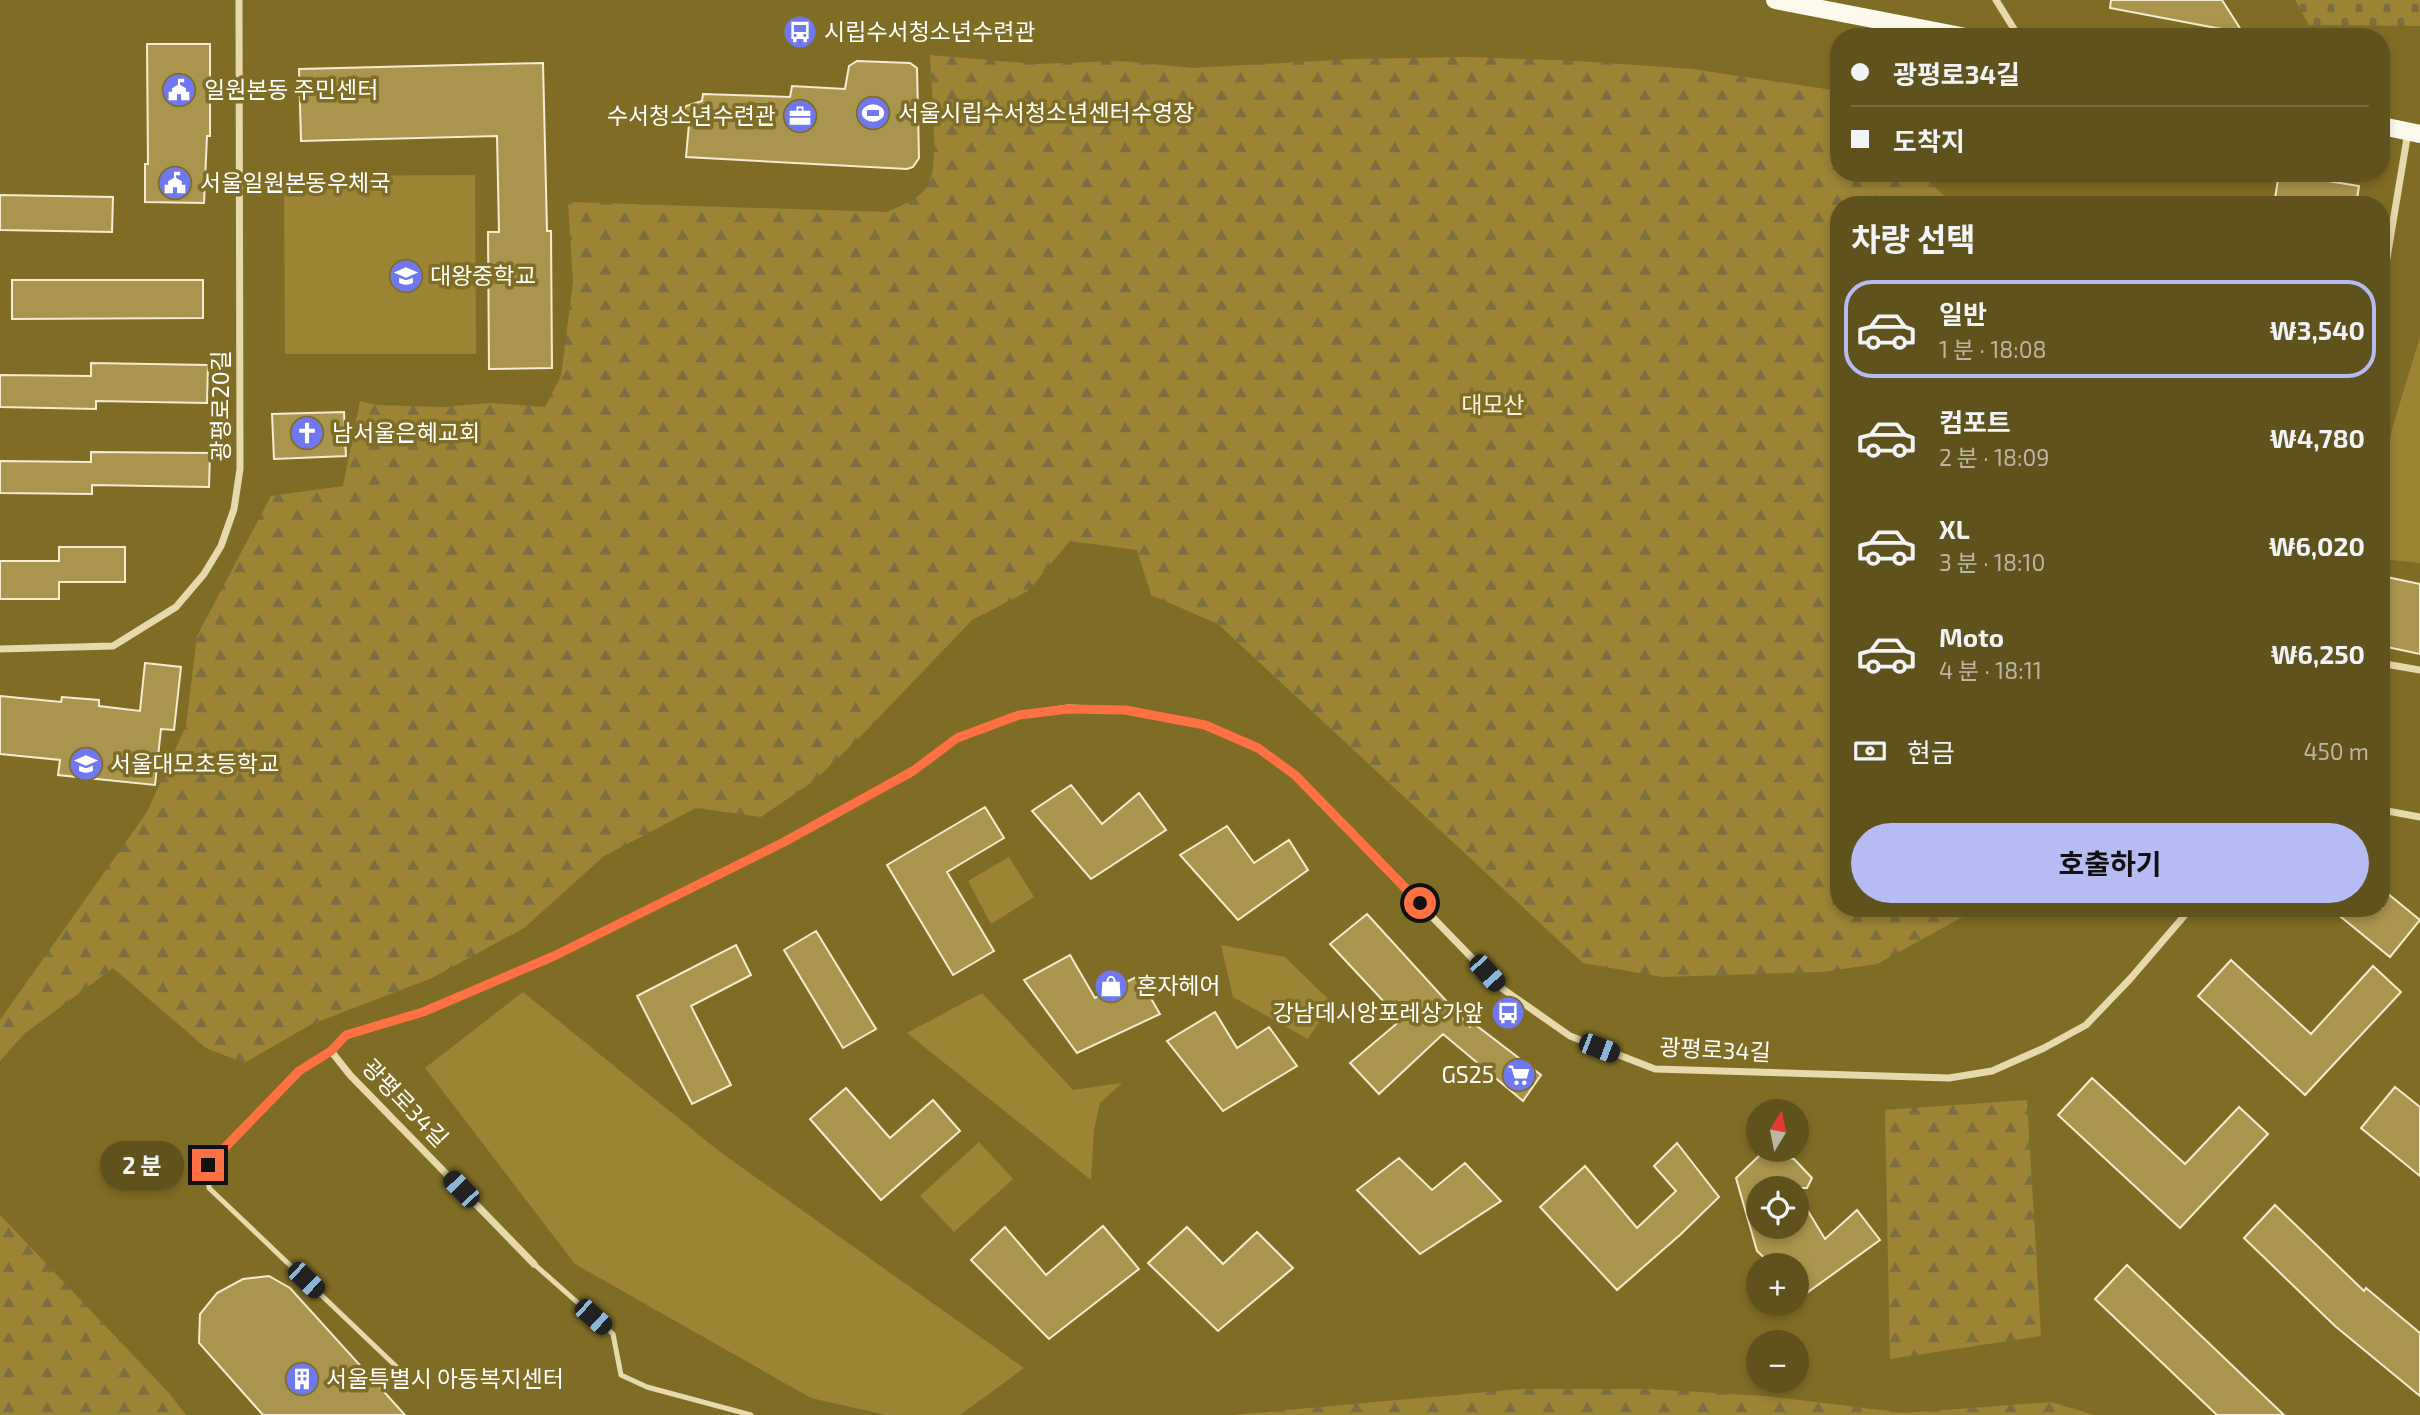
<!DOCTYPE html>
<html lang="ko">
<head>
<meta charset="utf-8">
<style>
	:root { --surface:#60521c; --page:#695c29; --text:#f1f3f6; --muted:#bab6a3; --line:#74693b; --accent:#b6bcf3 }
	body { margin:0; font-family:"Exo 2","Noto Sans KR",sans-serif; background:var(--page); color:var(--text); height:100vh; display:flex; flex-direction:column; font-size:26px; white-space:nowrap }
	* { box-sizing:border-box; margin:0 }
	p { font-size:23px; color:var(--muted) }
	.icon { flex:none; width:38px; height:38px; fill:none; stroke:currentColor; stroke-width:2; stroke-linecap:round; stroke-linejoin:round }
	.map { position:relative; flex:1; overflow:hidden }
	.details { position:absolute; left:1830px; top:196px; width:560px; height:721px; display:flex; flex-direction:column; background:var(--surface); border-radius:28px; box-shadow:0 4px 10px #0003 }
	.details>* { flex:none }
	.banner { position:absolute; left:1830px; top:28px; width:560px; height:154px; border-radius:28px; box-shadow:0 4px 10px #0003; display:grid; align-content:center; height:154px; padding:0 21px; background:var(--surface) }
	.needle { width:46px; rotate:10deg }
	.buttons { position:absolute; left:1746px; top:1099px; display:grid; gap:14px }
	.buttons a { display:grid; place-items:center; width:63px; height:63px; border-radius:50%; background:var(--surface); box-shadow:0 4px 10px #0003; font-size:35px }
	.end { position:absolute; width:32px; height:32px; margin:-16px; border:9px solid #ff7043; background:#111; box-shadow:0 0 0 4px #111 }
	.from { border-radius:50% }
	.bubble { position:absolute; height:49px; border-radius:24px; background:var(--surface); box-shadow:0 4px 10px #0003; font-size:23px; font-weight:700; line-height:49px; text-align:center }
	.car { position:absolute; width:21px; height:42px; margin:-21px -10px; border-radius:9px; box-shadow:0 0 5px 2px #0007; background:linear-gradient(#222 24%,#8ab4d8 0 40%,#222 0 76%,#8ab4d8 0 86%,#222 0) }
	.banner b { display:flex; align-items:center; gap:24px; height:66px; font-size:26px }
	.banner b+b { border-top:2px solid var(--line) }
	.banner i { width:18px; height:18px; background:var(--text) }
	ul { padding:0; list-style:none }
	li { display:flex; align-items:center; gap:21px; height:98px; margin:0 14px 10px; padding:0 7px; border:4px solid transparent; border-radius:28px }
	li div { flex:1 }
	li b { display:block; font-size:26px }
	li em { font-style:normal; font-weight:700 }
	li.current { border-color:var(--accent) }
	li>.icon { width:63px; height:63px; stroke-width:1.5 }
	h2 { padding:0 21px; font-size:32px; line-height:84px }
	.pay { display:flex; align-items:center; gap:18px; height:77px; padding:0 21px; font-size:26px }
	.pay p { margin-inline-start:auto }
	.button { display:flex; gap:14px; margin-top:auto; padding:14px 21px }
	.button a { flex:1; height:80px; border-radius:42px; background:var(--accent); color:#111; font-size:28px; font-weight:700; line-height:80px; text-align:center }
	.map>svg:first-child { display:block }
	.green { fill:#9c8435 }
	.forest { fill:url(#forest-firs) }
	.cemetery { fill:url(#cemetery-stones) }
	.building { fill:#a9954d; stroke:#f5eccf; stroke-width:2 }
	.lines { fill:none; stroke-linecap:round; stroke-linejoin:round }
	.service { stroke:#e6d9ab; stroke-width:5 }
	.minor { stroke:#e6d9ab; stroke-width:7 }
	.primary { stroke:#fdfaed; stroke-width:18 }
	.route { stroke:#ff7043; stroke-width:9 }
	.labels { text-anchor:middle; stroke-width:7; stroke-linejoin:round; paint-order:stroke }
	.poi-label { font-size:23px; fill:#fff; stroke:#806d25; text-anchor:start }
	.park-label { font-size:23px; fill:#f8f1db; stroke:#806d25 }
	.street-label { font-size:23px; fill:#fff; stroke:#806d25 }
</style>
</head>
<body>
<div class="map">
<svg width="2420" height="1415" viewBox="0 0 2420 1415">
	<defs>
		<pattern id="forest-firs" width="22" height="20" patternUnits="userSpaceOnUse" patternTransform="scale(1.75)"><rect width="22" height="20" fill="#9c8435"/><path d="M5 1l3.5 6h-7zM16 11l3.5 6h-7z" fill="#7c6e3e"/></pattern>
		<pattern id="cemetery-stones" width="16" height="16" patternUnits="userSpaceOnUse" patternTransform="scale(1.75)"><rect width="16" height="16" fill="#9c8435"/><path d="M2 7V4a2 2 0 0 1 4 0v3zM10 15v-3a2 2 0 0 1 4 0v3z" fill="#7c6e3e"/></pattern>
	</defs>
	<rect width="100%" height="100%" fill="#806d25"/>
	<path class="green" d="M475 175 476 354H285L284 176Z
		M2420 337V563L2382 559V482L2392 429Z
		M1009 857 1034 897 991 924 968 881Z
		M1221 945 1285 957 1331 1002 1308 1039 1233 997Z
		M523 992 720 1152 1024 1368 960 1415H886L811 1398 575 1264 425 1068Z
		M982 993 1073 1090 1122 1083 1100 1103 1094 1130 1091 1180 907 1033Z
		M979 1142 1013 1179 954 1232 920 1196Z"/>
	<path class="forest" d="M930 55 1035 64 1121 61 1192 68 1354 59 1468 57 1577 61 1692 69 1839 91V173H1926L1927 180 1955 205H1839V908H1979L1877 964 1821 972 1662 977 1583 963 1218 624 1151 595 1137 550 1070 541 1028 591 972 620 862 735 815 780 761 817 696 808 604 856 524 928 432 978 312 1024 244 1063 206 1048 113 968 24 1034 0 1061V1020L147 812 186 726 197 636 271 496 343 486 360 401 377 405 443 407 491 403 545 407 561 376 573 282 568 202 887 212C903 205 923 198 930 181 939 157 931 83 930 55Z
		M2027 1100 2041 1336 1890 1359 1885 1110Z
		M0 1215 168 1392 186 1415H0Z
		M1520 1389H1647L1766 1396 1906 1413 2051 1402 2094 1415H1232Z"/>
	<path class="cemetery" d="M2295 0H2420V26L2309 25Z"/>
	<path class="building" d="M2111 0H2222L2243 33 2110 8Z
		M147 44H210V136H207L204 203 145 202V164H148Z
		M857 61 910 63 917 68 919 158 913 167 907 169 686 157 689 124 682 116 683 111 686 106 702 101 703 94 790 97 792 86 845 89 849 66Z
		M543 63 547 231H551L552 368 489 369 488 232H499L497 136 301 141 299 69Z
		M2279 173 2359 186 2356 205H2274Z
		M0 195 113 197 112 232 0 230Z
		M12 280H203V318L12 319Z
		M91 363 208 365 207 403 96 401V409L0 407V375L91 376Z
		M344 412 346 456 274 459 272 414Z
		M91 452 210 453 209 487 92 485V494L0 493V461L91 462Z
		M59 547H125V582H59V599H0V561H59Z
		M2382 576 2420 584V654L2382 646Z
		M145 663 181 667 174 730 161 729 155 785 58 775 60 760 0 754V696L61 702 62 697 99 700V706L140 711Z
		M1071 785 1102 824 1139 793 1166 830 1091 879 1032 811Z
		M985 807 1004 838 947 872 994 951 953 975 887 865Z
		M1227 826 1254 863 1289 840 1308 870 1238 920 1180 855Z
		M2382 889 2420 920 2390 957 2330 908H2382Z
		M1367 914 1470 1027 1473 1023 1541 1075 1523 1101 1443 1034 1379 1094 1350 1063 1401 1020 1330 944Z
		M816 931 876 1029 843 1048 784 950Z
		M736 945 751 975 691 1006 731 1085 692 1104 637 996Z
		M1070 955 1095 998 1138 976 1160 1014 1077 1053 1024 980Z
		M2231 960 2311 1034 2373 966 2401 992 2305 1095 2198 996Z
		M1215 1012 1237 1048 1269 1027 1297 1066 1223 1111 1167 1041Z
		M2092 1078 2185 1164 2239 1107 2268 1134 2180 1228 2058 1115Z
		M2395 1087 2420 1107V1176L2361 1128Z
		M846 1088 890 1138 933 1100 960 1131 881 1200 810 1119Z
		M1677 1143 1719 1197 1681 1234 1617 1290 1540 1207 1585 1166 1637 1228 1676 1191 1654 1166Z
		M1762 1153 1794 1159 1812 1178 1807 1188H1759V1227H1797V1193L1825 1239 1857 1210 1880 1240 1804 1295 1797 1289V1265H1772L1757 1251 1736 1178Z
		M1399 1158 1432 1190 1465 1163 1501 1201 1420 1254 1357 1190Z
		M2275 1205 2364 1291 2366 1288 2420 1333V1396L2335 1326 2244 1238Z
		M1103 1226 1139 1269 1049 1339 971 1260 1005 1227 1046 1275Z
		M1187 1227 1223 1264 1257 1232 1293 1268 1218 1331 1148 1263Z
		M2127 1265 2284 1415H2217L2095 1299Z
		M269 1276 290 1288 405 1415H263L199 1343 200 1314 217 1293 243 1279Z"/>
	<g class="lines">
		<path class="service" d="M331 1051 299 1071 208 1165 209 1188 402 1372
			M534 1264 613 1334 621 1375 647 1387 751 1415"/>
		<path class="minor" d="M1996 0 2019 37
			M2382 288 2408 132
			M0 649 113 646 176 607 204 574 221 546 234 509 240 469 239 0
			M2391 665 2420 670
			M2382 810 2420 817
			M534 1264 350 1075 331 1051 346 1035 423 1012 554 956 784 842 913 771 957 738 1019 715 1068 708 1125 710 1205 725 1258 748 1295 775 1500 987 1570 1036 1655 1069 1949 1078 1992 1071 2044 1048 2086 1025 2130 979 2191 908"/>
		<path class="primary" d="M1775 0 1966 37
			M2382 126 2420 134"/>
	</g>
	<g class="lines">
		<path class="route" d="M208 1165 299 1071 331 1051 346 1035 423 1012 554 956 784 842 913 771 957 738 1019 715 1068 709 1125 710 1205 725 1258 748 1295 775 1420 903"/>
	</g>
	<defs>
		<symbol id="bus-disc" viewBox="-11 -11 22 22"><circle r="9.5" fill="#6f78f0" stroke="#806d25"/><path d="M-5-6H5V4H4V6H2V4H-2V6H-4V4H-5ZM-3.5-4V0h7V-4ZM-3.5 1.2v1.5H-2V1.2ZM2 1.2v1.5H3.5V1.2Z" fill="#fff"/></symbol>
		<symbol id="civic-disc" viewBox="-11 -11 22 22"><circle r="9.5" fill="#6f78f0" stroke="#806d25"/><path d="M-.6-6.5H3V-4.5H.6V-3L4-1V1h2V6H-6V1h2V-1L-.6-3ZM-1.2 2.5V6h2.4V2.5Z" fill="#fff"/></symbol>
		<symbol id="stadium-disc" viewBox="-11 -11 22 22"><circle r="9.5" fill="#6f78f0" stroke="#806d25"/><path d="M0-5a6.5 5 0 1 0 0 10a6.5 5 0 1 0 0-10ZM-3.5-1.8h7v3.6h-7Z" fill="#fff"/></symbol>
		<symbol id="office-disc" viewBox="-11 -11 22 22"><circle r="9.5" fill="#6f78f0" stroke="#806d25"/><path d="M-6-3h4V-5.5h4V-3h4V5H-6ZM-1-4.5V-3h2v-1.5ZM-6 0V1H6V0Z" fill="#fff"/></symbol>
		<symbol id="school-disc" viewBox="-11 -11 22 22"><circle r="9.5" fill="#6f78f0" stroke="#806d25"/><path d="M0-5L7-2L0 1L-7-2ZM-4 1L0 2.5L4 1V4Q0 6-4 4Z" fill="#fff"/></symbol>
		<symbol id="church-disc" viewBox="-11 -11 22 22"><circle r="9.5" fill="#6f78f0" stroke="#806d25"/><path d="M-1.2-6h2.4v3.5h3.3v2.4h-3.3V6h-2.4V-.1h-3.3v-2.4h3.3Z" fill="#fff"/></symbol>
		<symbol id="shop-disc" viewBox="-11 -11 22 22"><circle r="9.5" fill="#6f78f0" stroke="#806d25"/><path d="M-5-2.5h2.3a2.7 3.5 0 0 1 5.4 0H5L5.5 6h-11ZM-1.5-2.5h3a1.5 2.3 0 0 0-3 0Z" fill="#fff"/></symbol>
		<symbol id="supermarket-disc" viewBox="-11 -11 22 22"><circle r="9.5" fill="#6f78f0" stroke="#806d25"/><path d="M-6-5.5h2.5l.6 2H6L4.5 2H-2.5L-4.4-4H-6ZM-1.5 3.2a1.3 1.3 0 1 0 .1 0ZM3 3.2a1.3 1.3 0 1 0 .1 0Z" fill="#fff"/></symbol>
		<symbol id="building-disc" viewBox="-11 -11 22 22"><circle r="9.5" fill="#6f78f0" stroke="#806d25"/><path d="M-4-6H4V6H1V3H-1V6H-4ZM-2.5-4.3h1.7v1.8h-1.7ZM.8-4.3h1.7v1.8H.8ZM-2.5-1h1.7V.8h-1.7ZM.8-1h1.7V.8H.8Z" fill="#fff"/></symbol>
	</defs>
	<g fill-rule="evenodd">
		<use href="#bus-disc" x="781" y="13" width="38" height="38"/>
		<use href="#civic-disc" x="160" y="71" width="38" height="38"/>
		<use href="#stadium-disc" x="854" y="94" width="38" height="38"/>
		<use href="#office-disc" x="781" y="97" width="38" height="38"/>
		<use href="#civic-disc" x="156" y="164" width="38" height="38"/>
		<use href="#school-disc" x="387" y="257" width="38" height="38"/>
		<use href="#church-disc" x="288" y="414" width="38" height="38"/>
		<use href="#school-disc" x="67" y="745" width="38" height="38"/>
		<use href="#shop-disc" x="1092" y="967" width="38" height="38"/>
		<use href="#bus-disc" x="1489" y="994" width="38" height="38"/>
		<use href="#supermarket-disc" x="1500" y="1056" width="38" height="38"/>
		<use href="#building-disc" x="283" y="1360" width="38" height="38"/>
	</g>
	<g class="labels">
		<g class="poi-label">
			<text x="824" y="40">시립수서청소년수련관</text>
			<text x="204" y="98">일원본동 주민센터</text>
			<text x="898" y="121">서울시립수서청소년센터수영장</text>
			<text x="776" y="124" text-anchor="end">수서청소년수련관</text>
			<text x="200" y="191">서울일원본동우체국</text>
			<text x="430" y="284">대왕중학교</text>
			<text x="332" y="441">남서울은혜교회</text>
			<text x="110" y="772">서울대모초등학교</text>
			<text x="1136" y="994">혼자헤어</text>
			<text x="1484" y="1021" text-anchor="end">강남데시앙포레상가앞</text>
			<text x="1494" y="1083" text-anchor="end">GS25</text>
			<text x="326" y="1387">서울특별시 아동복지센터</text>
		</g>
		<g class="park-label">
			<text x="1493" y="413">대모산</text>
		</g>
		<g class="street-label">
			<text transform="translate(221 406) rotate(-90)" y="8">광평로20길</text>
			<text transform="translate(1715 1050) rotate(3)" y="8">광평로34길</text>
			<text transform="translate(405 1103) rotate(46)" y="8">광평로34길</text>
		</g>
	</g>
</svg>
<div class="buttons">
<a><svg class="needle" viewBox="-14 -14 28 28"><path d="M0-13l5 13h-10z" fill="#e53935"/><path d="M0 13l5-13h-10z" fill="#bab6a3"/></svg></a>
<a><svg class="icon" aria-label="locate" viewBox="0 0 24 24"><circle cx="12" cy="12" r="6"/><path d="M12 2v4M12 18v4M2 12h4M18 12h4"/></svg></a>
<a>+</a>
<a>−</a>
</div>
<i class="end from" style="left:1420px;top:903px"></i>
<i class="end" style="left:208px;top:1165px"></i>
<div class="bubble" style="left:100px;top:1141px;width:84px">2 분</div>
<i class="car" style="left:1487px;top:973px;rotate:138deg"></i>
<i class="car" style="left:1599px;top:1048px;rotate:111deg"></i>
<i class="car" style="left:461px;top:1189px;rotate:316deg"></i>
<i class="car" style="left:306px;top:1280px;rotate:134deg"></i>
<i class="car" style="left:593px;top:1317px;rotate:132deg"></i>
<div class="banner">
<b><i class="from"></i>광평로34길</b>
<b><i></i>도착지</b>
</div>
<section class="details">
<h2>차량 선택</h2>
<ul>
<li class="current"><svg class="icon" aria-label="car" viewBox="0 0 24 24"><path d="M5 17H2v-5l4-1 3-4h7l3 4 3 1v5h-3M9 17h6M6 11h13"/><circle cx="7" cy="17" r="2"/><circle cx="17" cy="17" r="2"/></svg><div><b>일반</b><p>1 분 · 18:08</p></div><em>₩3,540</em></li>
<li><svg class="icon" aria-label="car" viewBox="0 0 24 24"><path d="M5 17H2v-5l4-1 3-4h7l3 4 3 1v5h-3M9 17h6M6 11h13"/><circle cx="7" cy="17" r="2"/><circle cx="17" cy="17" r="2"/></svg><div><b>컴포트</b><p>2 분 · 18:09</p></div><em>₩4,780</em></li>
<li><svg class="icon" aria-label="car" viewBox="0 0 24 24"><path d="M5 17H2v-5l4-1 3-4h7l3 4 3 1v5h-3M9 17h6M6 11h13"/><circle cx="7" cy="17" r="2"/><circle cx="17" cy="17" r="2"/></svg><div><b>XL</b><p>3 분 · 18:10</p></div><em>₩6,020</em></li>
<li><svg class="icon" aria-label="car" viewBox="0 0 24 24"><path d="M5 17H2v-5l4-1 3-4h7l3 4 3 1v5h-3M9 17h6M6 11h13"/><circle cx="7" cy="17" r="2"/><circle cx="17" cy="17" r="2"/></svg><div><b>Moto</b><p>4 분 · 18:11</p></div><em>₩6,250</em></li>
</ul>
<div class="pay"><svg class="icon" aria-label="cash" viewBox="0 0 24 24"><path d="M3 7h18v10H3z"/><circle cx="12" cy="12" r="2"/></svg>현금<p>450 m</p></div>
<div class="button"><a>호출하기</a></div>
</section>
</div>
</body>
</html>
